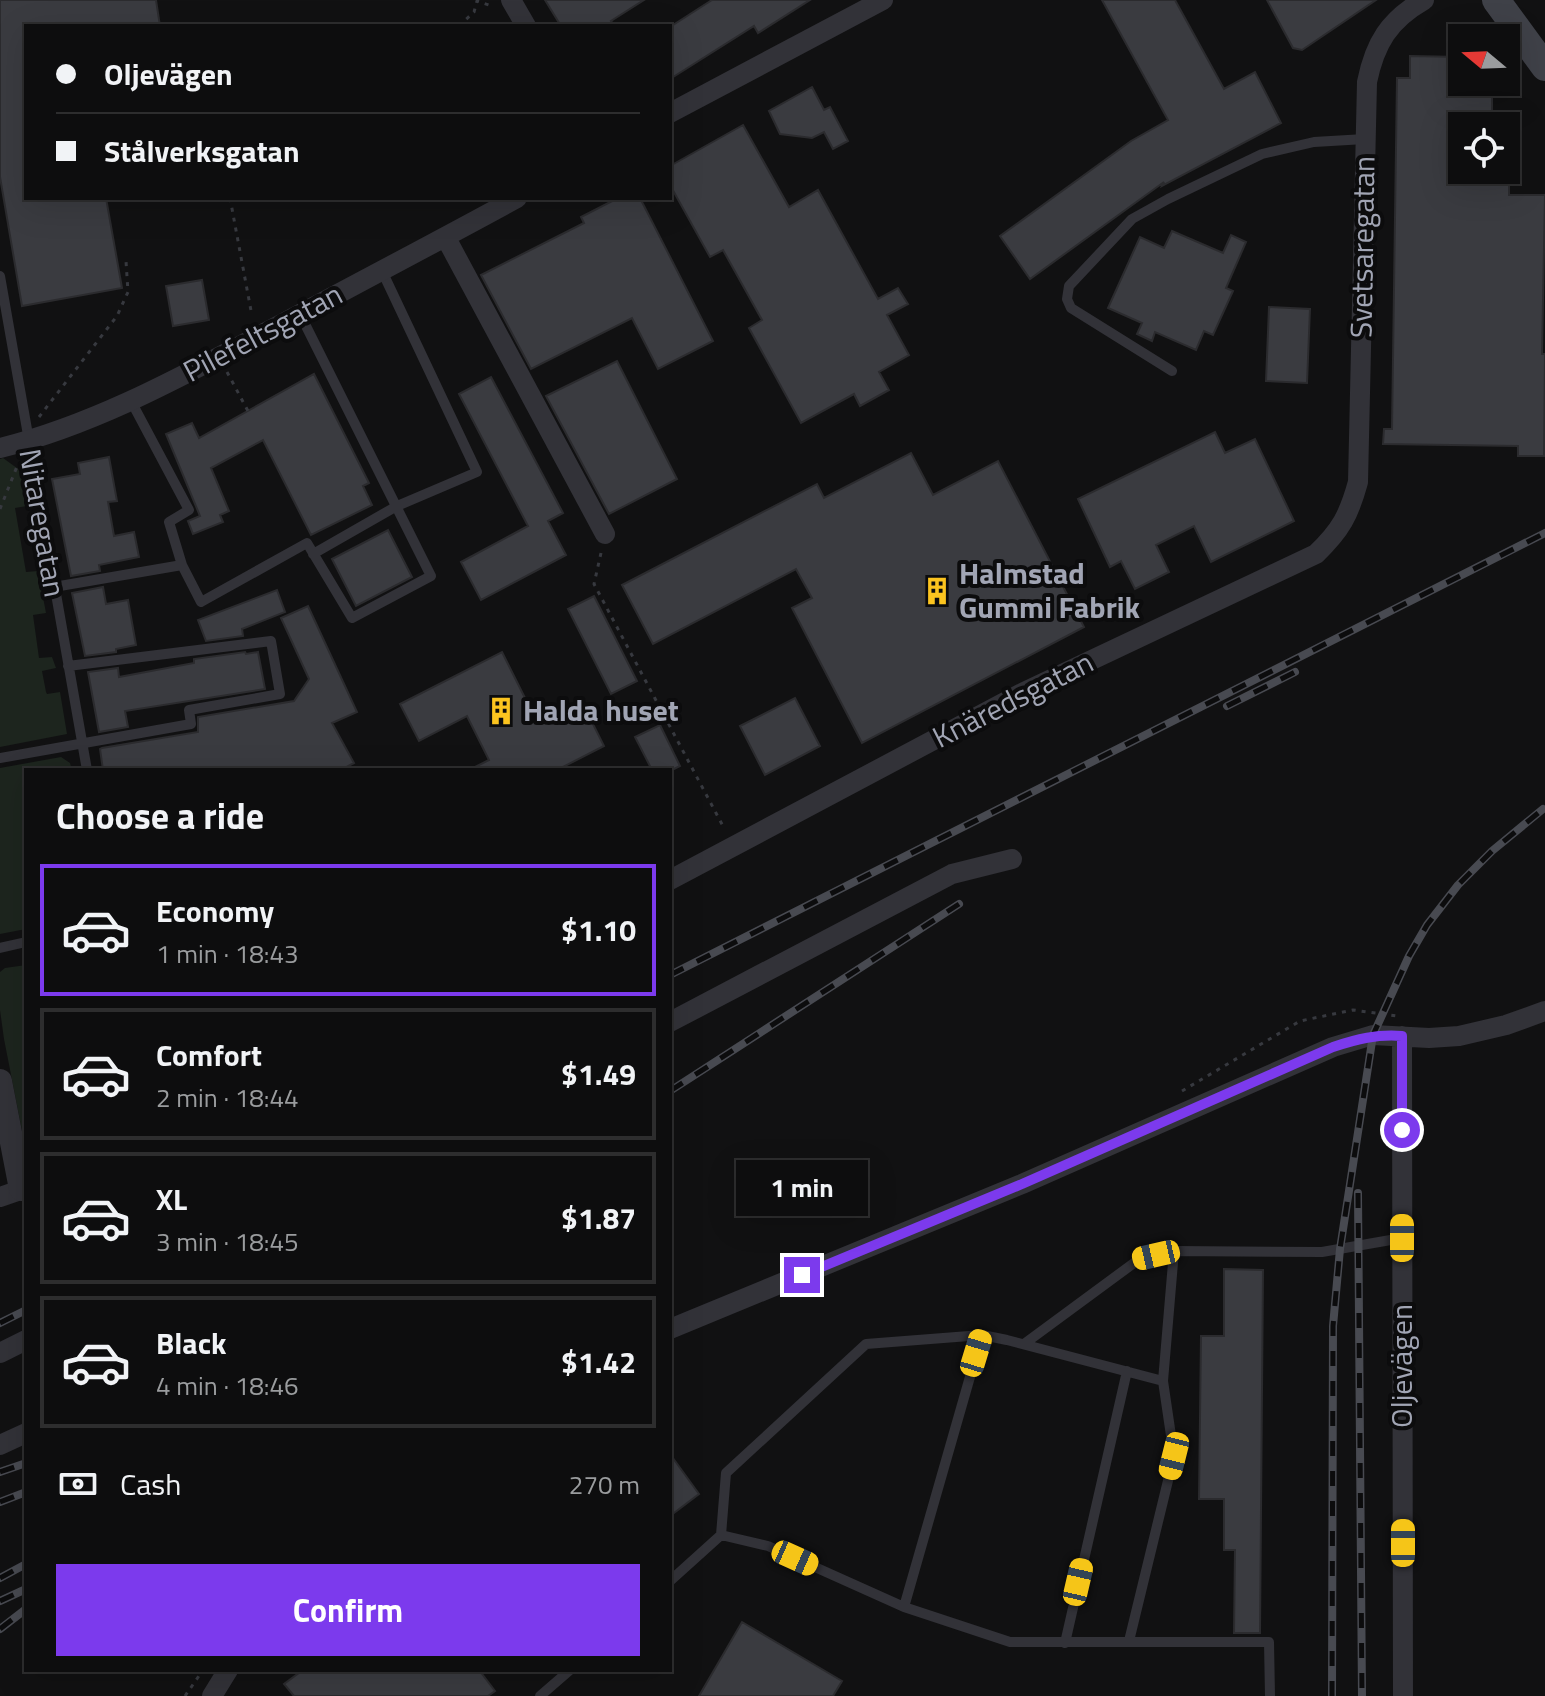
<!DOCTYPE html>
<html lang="en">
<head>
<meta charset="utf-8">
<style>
	:root { --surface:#0d0d0e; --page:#161617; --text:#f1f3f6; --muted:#9a9c9e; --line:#2d2d2e; --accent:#7c3aed }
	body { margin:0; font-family:"Titillium Web",sans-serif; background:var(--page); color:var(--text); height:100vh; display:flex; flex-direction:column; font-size:30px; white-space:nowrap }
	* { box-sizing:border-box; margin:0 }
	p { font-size:26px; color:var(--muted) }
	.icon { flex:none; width:44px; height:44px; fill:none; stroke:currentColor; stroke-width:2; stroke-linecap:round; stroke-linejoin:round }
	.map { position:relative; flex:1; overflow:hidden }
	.panel { position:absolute; left:24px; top:768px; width:648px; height:904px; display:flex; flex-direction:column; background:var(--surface); border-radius:0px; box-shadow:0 8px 32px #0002,0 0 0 2px var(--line) }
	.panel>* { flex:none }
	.guide { position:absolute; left:24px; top:24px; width:648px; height:176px; border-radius:0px; box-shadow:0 8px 32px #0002,0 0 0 2px var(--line); display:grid; align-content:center; height:176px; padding:0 32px; background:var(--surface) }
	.needle { width:52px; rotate:289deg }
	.fabs { position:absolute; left:1448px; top:24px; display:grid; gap:16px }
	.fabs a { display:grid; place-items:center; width:72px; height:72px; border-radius:0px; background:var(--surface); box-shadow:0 8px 32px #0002,0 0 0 2px var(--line); font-size:40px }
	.end { position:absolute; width:36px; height:36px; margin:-18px; border:10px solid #7c3aed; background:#fff; box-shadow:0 0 0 4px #fff }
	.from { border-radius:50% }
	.bubble { position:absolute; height:56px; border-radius:0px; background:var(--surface); box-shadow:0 8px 32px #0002,0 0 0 2px var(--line); font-size:26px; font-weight:700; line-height:56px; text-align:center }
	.car { position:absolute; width:24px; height:48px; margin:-24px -12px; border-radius:10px; box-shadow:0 0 6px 2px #0007; background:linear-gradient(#f5c518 24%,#345 0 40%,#f5c518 0 76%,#345 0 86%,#f5c518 0) }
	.guide b { display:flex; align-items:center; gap:28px; height:76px; font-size:30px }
	.guide b+b { border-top:2px solid var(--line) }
	.guide i { width:20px; height:20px; background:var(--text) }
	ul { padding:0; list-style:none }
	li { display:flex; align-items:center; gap:24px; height:132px; margin:0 16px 12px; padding:0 16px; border:4px solid var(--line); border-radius:0px }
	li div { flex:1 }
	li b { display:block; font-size:30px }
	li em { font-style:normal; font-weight:700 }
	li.on { border-color:var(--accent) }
	li>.icon { width:72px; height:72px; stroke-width:1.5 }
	h2 { padding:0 32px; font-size:36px; line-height:96px }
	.pay { display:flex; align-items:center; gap:20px; height:88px; padding:0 32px; font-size:30px }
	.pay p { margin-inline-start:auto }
	.cta { display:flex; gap:16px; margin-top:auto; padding:16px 32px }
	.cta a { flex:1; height:92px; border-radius:0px; background:var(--accent); color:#fff; font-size:32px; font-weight:700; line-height:92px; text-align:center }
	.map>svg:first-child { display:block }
	.green { fill:#1d251e }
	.building { fill:#3a3b40; stroke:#2b2b2e; stroke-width:2 }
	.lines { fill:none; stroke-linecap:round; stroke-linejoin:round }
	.path { stroke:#37393f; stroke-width:3; stroke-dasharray:4 6; stroke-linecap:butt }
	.service { stroke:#323238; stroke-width:10 }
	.minor { stroke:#323238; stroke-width:20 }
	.tertiary { stroke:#323238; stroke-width:24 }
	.secondary { stroke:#3f4148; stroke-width:28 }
	.rail-casing { stroke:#484a51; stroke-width:8 }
	.rail { stroke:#0c0c0d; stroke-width:5; stroke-dasharray:15; stroke-linecap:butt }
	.route { stroke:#7c3aed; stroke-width:10 }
	.labels { text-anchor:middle; stroke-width:8; stroke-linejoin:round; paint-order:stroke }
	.street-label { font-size:30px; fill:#a1a5b4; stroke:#0c0c0d }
	.poi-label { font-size:30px; font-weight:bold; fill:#a1a5b4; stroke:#0c0c0d; text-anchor:start }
</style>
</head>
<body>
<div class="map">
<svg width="1545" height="1696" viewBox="0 0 1545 1696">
	<rect width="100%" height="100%" fill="#111112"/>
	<path class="green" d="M3 458 21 471 27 506 15 508 26 572 38 571 46 613 33 615 39 658 52 657 56 668 42 671 46 692 47 694 60 692 67 734 0 747V459Z
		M61 757 70 763 72 770H26V929L0 934V768Z
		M26 965V1151L4 1039 0 1010V972L5 968Z"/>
	<path class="building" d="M0 0H156L160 26H26V198H106L122 288 22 306 0 177Z
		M545 0H644L611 21 615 26H561Z
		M712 0H810L758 33 754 26 670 79V27Z
		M1102 0H1175L1224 89 1255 72 1281 123 1162 186 1164 182 1030 279 1000 236 1131 141 1168 120Z
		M1267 0H1376L1302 50 1293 48Z
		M1410 56 1462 57V82H1492V126H1462V170H1509V195H1545L1542 354H1545L1544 456H1518V446L1383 444 1384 429H1392L1397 78H1410Z
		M812 87 824 110 830 107 848 141 833 149 824 132 812 138 780 134 769 111Z
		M743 125 789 207 818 190 878 299 898 288 908 304 887 315 909 355 879 372 889 390 860 406 854 394 801 423 749 328 762 320 723 250 710 257 670 185V166Z
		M618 198H640L713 341 658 369 632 318 531 369 481 275 584 223 581 217Z
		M1172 231 1223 253 1231 235 1246 242 1226 288 1233 291 1213 335 1204 331 1196 350 1155 332 1152 341 1137 334 1142 323 1108 308 1140 237 1164 248Z
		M202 280 209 320 173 326 166 286Z
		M1269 307 1310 309 1307 383 1266 381Z
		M617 361 677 479 609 514 546 396Z
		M314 374 369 483 363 486 372 505 311 535 263 440 211 468 229 511 220 515 223 522 193 534 188 521 200 516 166 434 192 423 199 438Z
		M491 377 563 513 548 521 566 555 481 600 461 562 528 526 459 394Z
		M1215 432 1225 453 1255 439 1294 521 1211 562 1194 526 1156 545 1169 572 1135 589 1121 561 1110 567 1078 499Z
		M911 453 933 495 998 461 1084 627 862 743 792 608 812 598 796 569 653 644 622 585 817 484 824 498Z
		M109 457 117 501 108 502 114 536 134 532 139 557 99 565 100 571 71 576 52 479 80 474 78 463Z
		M388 530 412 577 356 606 332 559Z
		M103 587 106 604 128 600 136 645 116 649V652L85 656 72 593Z
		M277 590 285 612 242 629 243 636 206 641 198 620Z
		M594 596 637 681 611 694 568 609Z
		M308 606 357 712 332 723 354 763 341 770H103L100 749 102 748 198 732V717L294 701 309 679 281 618Z
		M245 652 246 654 258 652 265 689 125 711 128 727 99 732 88 672 118 668 119 677 194 663V659Z
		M502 652 530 708 535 705 542 719 554 713 558 721 585 708 604 746 557 770H469L489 760 467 716 419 741 400 704Z
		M795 698 820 746 765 775 740 726Z
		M660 725 680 766 672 770H652L635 737Z
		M1224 1269 1263 1270 1260 1633H1234L1235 1550H1224V1499H1199L1201 1336H1224Z
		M670 1454 699 1494 670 1516Z
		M742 1622 842 1681 833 1696H699Z
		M303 1670H479L495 1691 488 1696H294L284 1684Z"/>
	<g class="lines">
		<path class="path" d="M459 26 474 12 477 1 492 6
			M230 198 252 316
			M227 372 248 411
			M39 417 117 316 128 292 126 261
			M0 509 18 464
			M601 553 594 584 724 828
			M1182 1091 1300 1021 1353 1010 1397 1016
			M185 1696 203 1670"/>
		<path class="service" d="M0 276 87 770
			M1172 371 1071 308 1067 299 1069 286 1132 219 1168 199 1262 154 1314 142 1365 139
			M131 401 189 510 169 522 182 565
			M313 554 397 506 477 472 382 271
			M54 587 182 565 201 602 307 543 352 618 431 576 300 314
			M0 758 191 724 189 710 280 694 271 641 68 666
			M0 948 26 942
			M982 1335 1007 1340 1163 1381 1174 1251 1322 1252 1402 1238
			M1024 1344 1138 1260 1174 1251
			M721 1535 726 1473 866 1344 982 1335 904 1607
			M670 1581 721 1535 768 1546 904 1607 1010 1642H1269L1270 1696
			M1129 1641 1174 1456 1163 1381
			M1065 1643 1127 1371
			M540 1696 570 1670"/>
		<path class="minor" d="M511 0 526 26
			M670 113 883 0
			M446 238 605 534
			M0 448C101 423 193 370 285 322 362 281 440 240 517 198
			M670 880 1024 692 1316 554C1341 530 1349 515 1358 482L1367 82C1375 43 1389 20 1424 0
			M670 1022 952 874 1012 859
			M1402 1036 1403 1696
			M0 1197 26 1188
			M670 1329 1022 1184 1333 1047 1373 1035 1429 1038 1459 1036 1506 1025 1545 1011
			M0 1353 26 1340
			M0 1445 26 1433
			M212 1696 228 1670"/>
		<path class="tertiary" d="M0 1081 21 1189"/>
		<path class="secondary" d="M1496 0 1545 67"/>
		<defs>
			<path id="rail" d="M1227 706 1295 672
				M670 975 1545 533
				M670 1091 959 904
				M1358 1193 1362 1696
				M0 1323 26 1310
				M0 1472 26 1463
				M0 1502 26 1492
				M0 1578 26 1564
				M0 1601 26 1589
				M0 1629 26 1609
				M1332 1696 1333 1326 1340 1249 1373 1035 1409 956 1427 925 1458 885 1492 851 1543 809"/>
		</defs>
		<use href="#rail" class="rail-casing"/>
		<use href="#rail" class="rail"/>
	</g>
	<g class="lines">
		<path class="route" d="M802 1275 1022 1184 1333 1047C1357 1039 1377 1034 1402 1036V1130"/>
	</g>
	<defs>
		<symbol id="building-bare" viewBox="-9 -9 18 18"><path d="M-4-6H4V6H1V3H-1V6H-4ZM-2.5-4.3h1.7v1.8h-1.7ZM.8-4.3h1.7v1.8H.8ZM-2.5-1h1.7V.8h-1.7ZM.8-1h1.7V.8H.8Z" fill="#fcc41f" stroke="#0c0c0d" stroke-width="2.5" paint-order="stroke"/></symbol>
	</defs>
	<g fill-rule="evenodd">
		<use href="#building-bare" x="917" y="571" width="40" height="40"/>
		<use href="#building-bare" x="481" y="691" width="40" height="40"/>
	</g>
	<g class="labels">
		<g class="street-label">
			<text transform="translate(1363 247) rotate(-89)" y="10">Svetsaregatan</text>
			<text transform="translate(263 333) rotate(-28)" y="10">Pilefeltsgatan</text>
			<text transform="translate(42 523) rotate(80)" y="10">Nitaregatan</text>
			<text transform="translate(1013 700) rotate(-27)" y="10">Knäredsgatan</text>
			<text transform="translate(1402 1366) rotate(-90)" y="10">Oljevägen</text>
		</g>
		<g class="poi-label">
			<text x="959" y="584">Halmstad<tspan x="959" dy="34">Gummi Fabrik</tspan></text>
			<text x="523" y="721">Halda huset</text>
		</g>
	</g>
</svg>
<div class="fabs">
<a><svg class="needle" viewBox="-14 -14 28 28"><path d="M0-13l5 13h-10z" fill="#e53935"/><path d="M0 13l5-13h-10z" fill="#9a9c9e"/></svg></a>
<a><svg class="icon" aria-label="locate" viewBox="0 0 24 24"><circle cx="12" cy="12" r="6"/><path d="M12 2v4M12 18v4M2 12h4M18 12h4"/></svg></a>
</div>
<i class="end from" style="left:1402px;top:1130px"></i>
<i class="end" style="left:802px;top:1275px"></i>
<div class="bubble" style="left:736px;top:1160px;width:132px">1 min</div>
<i class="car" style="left:1402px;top:1238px;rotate:0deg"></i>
<i class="car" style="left:1156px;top:1255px;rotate:257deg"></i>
<i class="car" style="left:976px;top:1353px;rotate:17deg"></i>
<i class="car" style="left:1174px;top:1456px;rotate:194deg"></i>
<i class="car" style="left:1403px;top:1543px;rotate:0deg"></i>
<i class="car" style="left:795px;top:1558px;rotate:114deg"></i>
<i class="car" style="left:1078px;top:1582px;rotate:13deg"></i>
<div class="guide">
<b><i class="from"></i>Oljevägen</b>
<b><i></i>Stålverksgatan</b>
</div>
<section class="panel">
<h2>Choose a ride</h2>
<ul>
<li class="on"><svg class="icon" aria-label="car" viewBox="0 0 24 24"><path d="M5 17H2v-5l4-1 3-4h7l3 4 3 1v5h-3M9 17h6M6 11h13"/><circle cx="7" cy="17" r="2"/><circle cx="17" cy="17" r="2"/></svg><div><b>Economy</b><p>1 min · 18:43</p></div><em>$1.10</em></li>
<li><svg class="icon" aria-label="car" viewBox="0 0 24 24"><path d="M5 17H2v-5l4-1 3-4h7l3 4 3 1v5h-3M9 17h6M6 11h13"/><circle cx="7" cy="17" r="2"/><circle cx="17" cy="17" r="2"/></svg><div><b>Comfort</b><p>2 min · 18:44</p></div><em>$1.49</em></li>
<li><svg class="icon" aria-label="car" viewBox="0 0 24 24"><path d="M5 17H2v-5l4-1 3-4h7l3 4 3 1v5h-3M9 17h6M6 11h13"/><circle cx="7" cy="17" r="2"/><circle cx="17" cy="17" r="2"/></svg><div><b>XL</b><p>3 min · 18:45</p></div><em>$1.87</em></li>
<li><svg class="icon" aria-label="car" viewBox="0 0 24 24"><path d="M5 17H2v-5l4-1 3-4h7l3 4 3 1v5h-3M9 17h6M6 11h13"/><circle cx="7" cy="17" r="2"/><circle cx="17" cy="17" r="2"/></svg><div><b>Black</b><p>4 min · 18:46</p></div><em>$1.42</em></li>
</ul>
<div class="pay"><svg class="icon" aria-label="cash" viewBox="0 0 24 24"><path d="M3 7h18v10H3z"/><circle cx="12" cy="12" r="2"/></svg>Cash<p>270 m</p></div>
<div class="cta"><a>Confirm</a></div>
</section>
</div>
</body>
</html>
